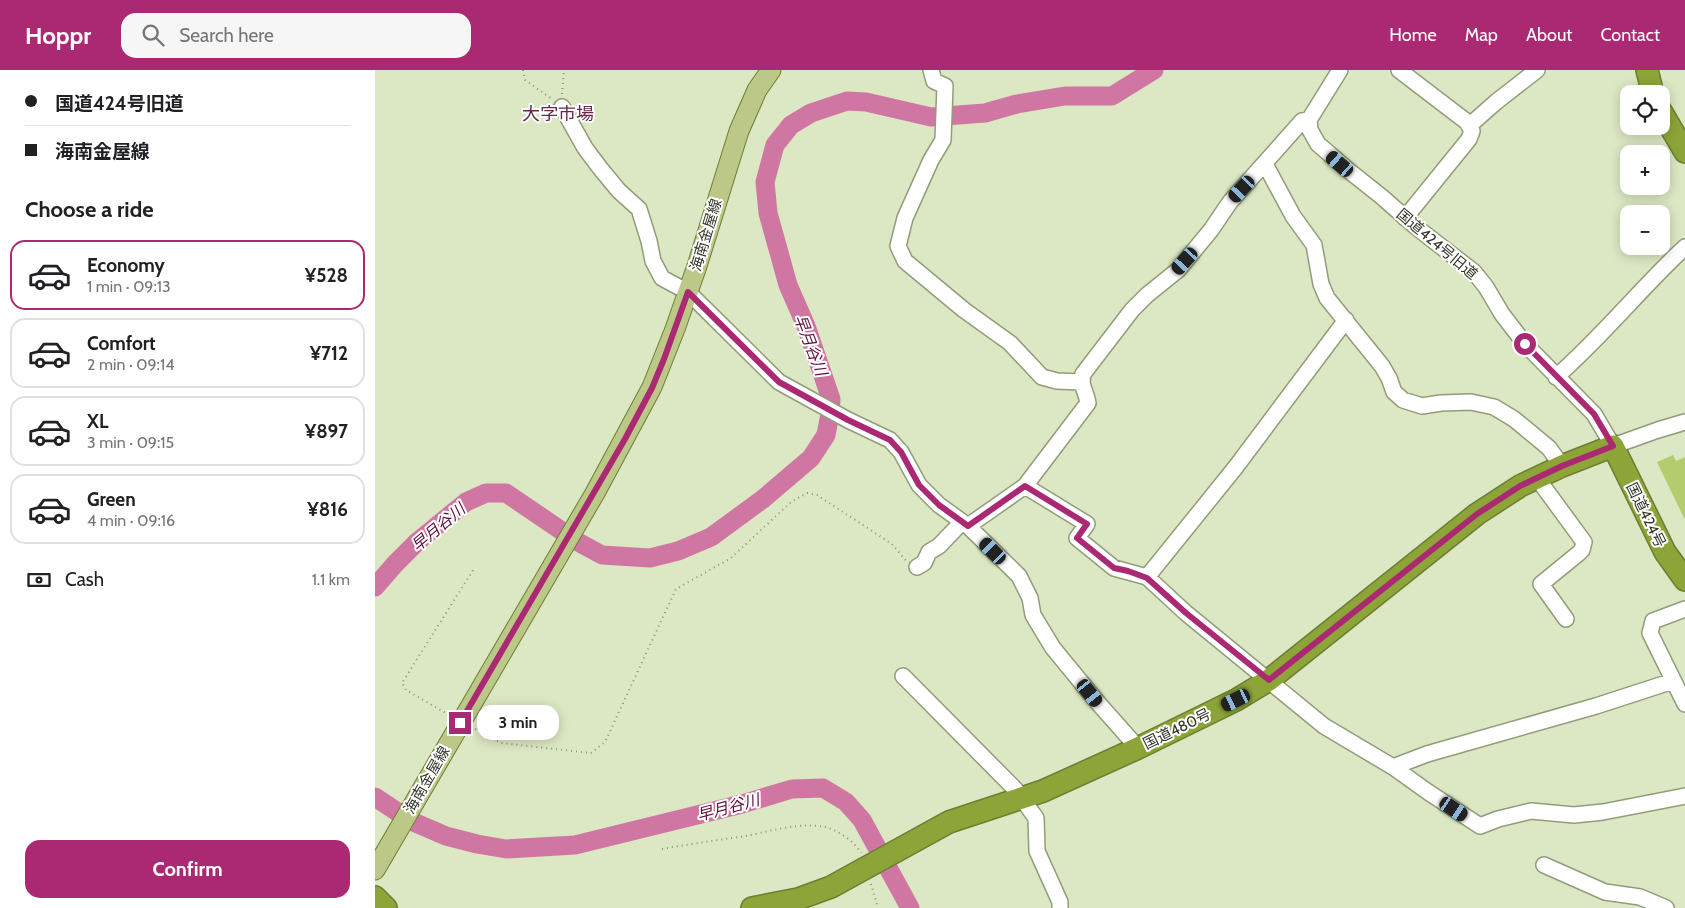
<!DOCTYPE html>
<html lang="en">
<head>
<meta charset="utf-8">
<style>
	:root { --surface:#fff; --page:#f6f6f6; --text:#202124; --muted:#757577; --line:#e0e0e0; --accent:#ab2873 }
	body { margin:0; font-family:Cabin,"Noto Sans JP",sans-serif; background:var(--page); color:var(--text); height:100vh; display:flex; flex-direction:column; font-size:19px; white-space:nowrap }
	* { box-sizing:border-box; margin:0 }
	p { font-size:16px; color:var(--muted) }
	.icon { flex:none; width:28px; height:28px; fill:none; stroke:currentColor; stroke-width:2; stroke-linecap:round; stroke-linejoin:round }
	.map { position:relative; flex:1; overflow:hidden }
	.sheet { display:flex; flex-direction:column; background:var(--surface); width:375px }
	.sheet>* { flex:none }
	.hud { display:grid; align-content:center; height:110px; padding:0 25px; background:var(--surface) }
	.tools { position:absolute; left:1245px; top:15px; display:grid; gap:10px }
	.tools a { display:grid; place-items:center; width:50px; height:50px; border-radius:10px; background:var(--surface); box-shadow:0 2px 12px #0003; font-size:25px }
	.end { position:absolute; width:22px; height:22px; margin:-11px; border:6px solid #ab2873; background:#fff; box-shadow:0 0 0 2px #fff }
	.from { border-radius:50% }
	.bubble { position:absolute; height:35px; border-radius:15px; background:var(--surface); box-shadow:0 2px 12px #0003; font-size:16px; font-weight:800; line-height:35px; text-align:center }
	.car { position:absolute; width:15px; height:30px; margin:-15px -8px; border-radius:6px; box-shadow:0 0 4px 1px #0007; background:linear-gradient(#222 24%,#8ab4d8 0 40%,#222 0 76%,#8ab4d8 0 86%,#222 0) }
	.hud b { display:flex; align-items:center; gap:18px; height:48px; font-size:19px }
	.hud b+b { border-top:1px solid var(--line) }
	.hud i { width:12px; height:12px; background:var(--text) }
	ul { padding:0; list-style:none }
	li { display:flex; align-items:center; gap:15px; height:70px; margin:0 10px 8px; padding:0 15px; border:2px solid var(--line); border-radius:15px }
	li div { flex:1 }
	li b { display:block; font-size:19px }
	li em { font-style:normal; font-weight:800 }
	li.active { border-color:var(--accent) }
	li>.icon { width:45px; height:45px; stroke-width:1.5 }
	h2 { padding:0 25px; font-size:22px; line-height:60px }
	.pay { display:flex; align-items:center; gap:12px; height:55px; padding:0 25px; font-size:19px }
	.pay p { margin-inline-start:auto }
	.primary-button { display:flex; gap:10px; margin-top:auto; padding:10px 25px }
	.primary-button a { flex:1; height:58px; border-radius:15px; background:var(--accent); color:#fff; font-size:20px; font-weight:800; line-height:58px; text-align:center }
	header { display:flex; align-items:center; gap:30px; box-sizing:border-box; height:70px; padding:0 25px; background:var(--accent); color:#fff }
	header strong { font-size:24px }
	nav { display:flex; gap:28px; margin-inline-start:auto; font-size:18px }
	.search { width:350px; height:45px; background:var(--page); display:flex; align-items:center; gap:12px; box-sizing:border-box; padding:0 18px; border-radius:15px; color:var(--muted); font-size:19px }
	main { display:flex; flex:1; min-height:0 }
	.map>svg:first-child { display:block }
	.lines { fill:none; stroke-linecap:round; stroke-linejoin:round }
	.river { stroke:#cf77a2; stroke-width:19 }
	.building { fill:#b4cb6e }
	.minor-casing { stroke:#929c7a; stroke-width:18 }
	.major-casing { stroke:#6d7e32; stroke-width:21 }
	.highway-casing { stroke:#6d7e32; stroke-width:24 }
	.path { stroke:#8c937a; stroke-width:2; stroke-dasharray:1 4; stroke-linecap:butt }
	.minor { stroke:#fff; stroke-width:15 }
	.major { stroke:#bbc888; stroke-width:19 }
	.highway { stroke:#8da438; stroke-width:21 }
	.route { stroke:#ab2873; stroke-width:6 }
	.labels { text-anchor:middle; stroke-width:4; stroke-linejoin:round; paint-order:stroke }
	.street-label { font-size:15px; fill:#323628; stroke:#fff }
	.water-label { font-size:16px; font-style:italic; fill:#5e0e3d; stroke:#fff }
	.quarter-label { font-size:18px; fill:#672849; stroke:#fff }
</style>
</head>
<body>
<header>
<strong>Hoppr</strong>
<div class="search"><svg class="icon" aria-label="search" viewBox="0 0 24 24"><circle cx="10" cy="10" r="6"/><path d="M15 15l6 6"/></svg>Search here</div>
<nav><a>Home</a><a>Map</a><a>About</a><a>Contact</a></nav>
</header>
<main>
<section class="sheet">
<div class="hud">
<b><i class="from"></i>国道424号旧道</b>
<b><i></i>海南金屋線</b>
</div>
<h2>Choose a ride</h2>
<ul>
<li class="active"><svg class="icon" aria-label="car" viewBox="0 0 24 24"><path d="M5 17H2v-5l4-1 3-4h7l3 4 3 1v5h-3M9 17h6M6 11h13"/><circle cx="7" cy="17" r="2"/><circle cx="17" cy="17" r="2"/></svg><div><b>Economy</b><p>1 min · 09:13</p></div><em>¥528</em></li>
<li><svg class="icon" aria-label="car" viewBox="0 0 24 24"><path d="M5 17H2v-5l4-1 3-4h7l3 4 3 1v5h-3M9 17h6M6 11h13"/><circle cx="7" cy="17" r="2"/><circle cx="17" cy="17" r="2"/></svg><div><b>Comfort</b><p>2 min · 09:14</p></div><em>¥712</em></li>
<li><svg class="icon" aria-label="car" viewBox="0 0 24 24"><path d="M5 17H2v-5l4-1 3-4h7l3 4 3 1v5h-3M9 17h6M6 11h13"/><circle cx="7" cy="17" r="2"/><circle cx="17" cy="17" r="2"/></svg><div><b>XL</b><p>3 min · 09:15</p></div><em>¥897</em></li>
<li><svg class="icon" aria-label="car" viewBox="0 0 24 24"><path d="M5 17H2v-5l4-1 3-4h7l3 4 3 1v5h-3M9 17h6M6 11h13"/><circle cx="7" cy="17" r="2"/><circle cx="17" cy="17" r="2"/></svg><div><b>Green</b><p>4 min · 09:16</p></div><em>¥816</em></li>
</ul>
<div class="pay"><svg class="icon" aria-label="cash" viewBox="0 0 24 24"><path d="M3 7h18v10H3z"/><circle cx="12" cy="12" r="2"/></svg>Cash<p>1.1 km</p></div>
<div class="primary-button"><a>Confirm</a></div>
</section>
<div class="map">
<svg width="1310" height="838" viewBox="0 0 1310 838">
	<rect width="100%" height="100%" fill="#dce7c3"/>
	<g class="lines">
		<path class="river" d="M0 517 20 494 42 472 91 432 111 423H131L203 472 227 485 275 488 303 481 336 467 388 429 436 388 451 365 455 344 456 329 431 256 413 215 393 143 390 112 400 75 416 55 436 43 472 31 491 32 556 47 610 43 642 34 690 26H737L779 0
			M0 727 36 751 71 766 102 774 131 779 200 775 367 734 417 719 448 718 471 732 487 750 535 838"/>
	</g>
	<path class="building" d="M1298 385 1301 391 1310 387V450L1282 392Z"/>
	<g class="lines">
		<defs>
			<path id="minor" d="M556 0 559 11 570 16 568 70 556 90 530 148 523 176 530 191 589 240 635 273 667 307 682 311 706 312
				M965 0 934 50 935 60 943 74 973 100 1007 127 1041 157 1099 202 1111 217 1127 244 1150 274 1219 344 1238 376 1283 360 1310 352
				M1024 0 1092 52 1097 61 1094 69 1030 148
				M187 37 210 78 225 98 244 121 264 139 274 171 278 191 287 208 313 222 404 312 473 350 515 370 526 382 544 415 564 435 593 456 644 506 655 528 658 545 678 578 724 634 763 678
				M1095 55 1121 32 1162 0
				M890 94 918 146 939 175 946 214 952 228 1007 296 1014 308 1019 322 1028 330 1047 336 1066 333 1096 332 1119 337 1139 349 1174 378 1187 396
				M1181 307C1227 267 1265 219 1310 177
				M1162 408 1209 472 1207 480 1204 483 1166 514 1191 549
				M650 416 712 454 702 468 739 498 772 507 811 543 949 656 1018 697 1053 722 1105 756 1123 749 1156 741 1199 745 1228 742 1310 726
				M593 456 650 416 713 333C711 320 705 317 708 304L757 240 772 225 803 200 836 160 855 132 927 51 934 50
				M542 497 549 493 554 482 564 476 587 452
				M772 507 860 398 971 250
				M1310 539 1278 551 1275 563 1310 634
				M528 606 640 719 661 748 662 781 685 832V838
				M1018 697 1052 684 1221 636 1298 611
				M1169 795 1230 822 1265 827 1291 838"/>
			<path id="major" d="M0 800 220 423 277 317 300 259 322 196 364 61 382 20 396 0"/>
			<path id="highway" d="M1272 0 1278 24
				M1286 41 1310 82
				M0 827 11 838
				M377 838 423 829 456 817 574 752 668 721 763 678 861 630 894 610 1102 444 1145 416 1187 396 1238 376 1290 482 1310 510"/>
		</defs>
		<use href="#minor" class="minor-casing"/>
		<use href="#major" class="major-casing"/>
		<use href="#highway" class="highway-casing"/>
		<path class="path" d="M148 0 150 10 177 29
			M187 24 189 0
			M74 645 31 620 27 613 100 497
			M100 659 126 673 216 683 230 672 301 519 356 488 416 432 432 423 442 425 517 474 532 492
			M287 779C315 774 343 770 371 766 396 761 424 752 450 757 463 760 480 772 486 783
			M496 814 503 838"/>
		<use href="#minor" class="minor"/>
		<use href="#major" class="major"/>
		<use href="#highway" class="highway"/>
	</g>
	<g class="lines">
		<path class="route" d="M85 653 250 369 277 318 289 289 313 222 404 312 473 350 515 370 526 382 544 415 564 435 593 456 650 416 712 454 702 468 739 498 753 501 772 508 811 543 894 610 1102 444 1145 416 1187 396 1238 376 1219 344 1150 274"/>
	</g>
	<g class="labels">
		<g class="street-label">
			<text transform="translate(331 165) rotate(-73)" y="5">海南金屋線</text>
			<text transform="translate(1062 174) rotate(40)" y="5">国道424号旧道</text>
			<text transform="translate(1271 445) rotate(64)" y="5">国道424号</text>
			<text transform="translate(802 659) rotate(-26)" y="5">国道480号</text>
			<text transform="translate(52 710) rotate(-60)" y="5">海南金屋線</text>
		</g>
		<g class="water-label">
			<text transform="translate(436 275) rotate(69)" y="6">早月谷川</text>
			<text transform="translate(63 457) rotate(-40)" y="6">早月谷川</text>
			<text transform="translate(353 737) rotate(-15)" y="6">早月谷川</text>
		</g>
		<g class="quarter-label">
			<text x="183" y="50">大字市場</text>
		</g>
	</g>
</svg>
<div class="tools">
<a><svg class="icon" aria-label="locate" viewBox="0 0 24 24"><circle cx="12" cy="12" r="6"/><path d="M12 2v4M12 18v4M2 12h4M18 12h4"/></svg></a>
<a>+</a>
<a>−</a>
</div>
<i class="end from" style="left:1150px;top:274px"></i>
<i class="end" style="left:85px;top:653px"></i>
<div class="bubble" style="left:102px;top:635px;width:82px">3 min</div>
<i class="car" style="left:965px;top:94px;rotate:311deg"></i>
<i class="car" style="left:867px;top:119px;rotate:223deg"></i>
<i class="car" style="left:810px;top:191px;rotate:222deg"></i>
<i class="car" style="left:618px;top:481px;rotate:315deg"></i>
<i class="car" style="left:715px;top:623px;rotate:141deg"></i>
<i class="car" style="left:861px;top:630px;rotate:244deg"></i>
<i class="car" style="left:1079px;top:739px;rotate:124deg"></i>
</div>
</main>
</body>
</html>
